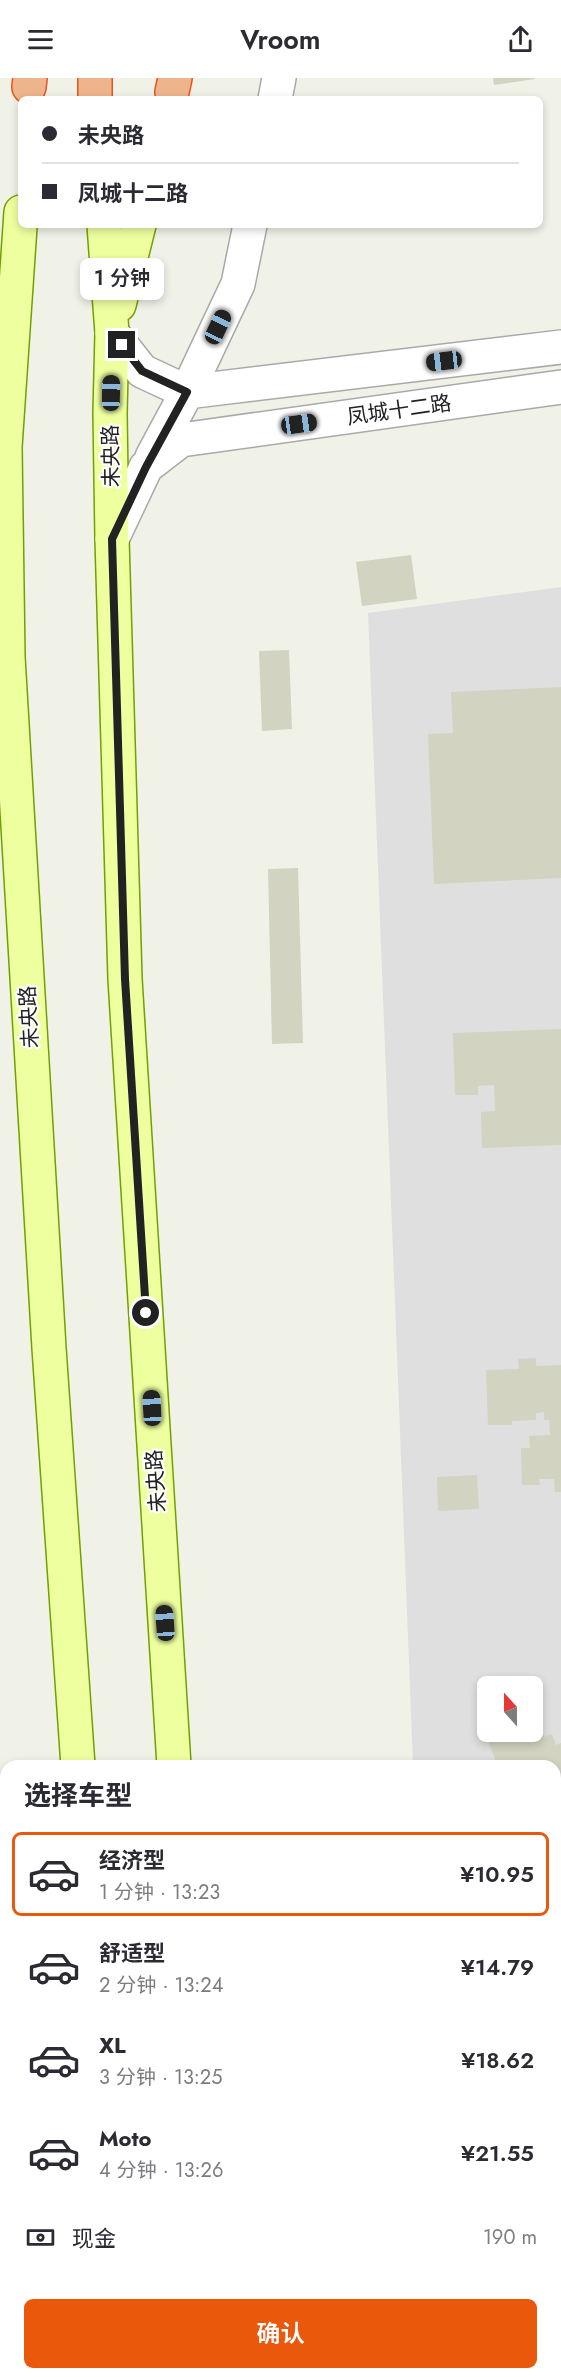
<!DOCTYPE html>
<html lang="zh">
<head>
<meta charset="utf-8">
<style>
	:root { --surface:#fff; --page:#f7f7f7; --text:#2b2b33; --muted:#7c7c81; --line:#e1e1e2; --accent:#ea580c }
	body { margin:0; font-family:Jost,"Noto Sans SC",sans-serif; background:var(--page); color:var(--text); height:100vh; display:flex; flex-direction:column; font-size:22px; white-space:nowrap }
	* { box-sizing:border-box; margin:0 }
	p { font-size:20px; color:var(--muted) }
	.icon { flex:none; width:33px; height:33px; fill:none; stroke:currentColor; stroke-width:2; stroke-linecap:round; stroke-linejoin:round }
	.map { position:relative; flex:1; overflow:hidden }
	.panel { position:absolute; left:0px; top:1682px; width:561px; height:620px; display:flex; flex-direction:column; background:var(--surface); border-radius:18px 18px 0 0; box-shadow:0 3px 9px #0003 }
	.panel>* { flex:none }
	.banner { position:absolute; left:18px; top:18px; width:525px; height:132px; border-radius:9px; box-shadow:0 3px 9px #0003; display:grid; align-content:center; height:132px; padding:0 24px; background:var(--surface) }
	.needle { width:39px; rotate:339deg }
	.controls { position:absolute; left:477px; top:1598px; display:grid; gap:12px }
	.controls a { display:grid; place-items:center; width:66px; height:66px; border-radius:9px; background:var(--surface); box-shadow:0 3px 9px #0003; font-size:30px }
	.end { position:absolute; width:27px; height:27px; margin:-14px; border:8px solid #222; background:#fff; box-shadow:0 0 0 3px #fff }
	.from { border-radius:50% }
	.bubble { position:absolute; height:42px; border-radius:9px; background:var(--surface); box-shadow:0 3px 9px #0003; font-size:20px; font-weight:600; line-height:42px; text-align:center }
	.car { position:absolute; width:18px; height:36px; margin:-18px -9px; border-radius:8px; box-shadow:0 0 4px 2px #0007; background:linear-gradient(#222 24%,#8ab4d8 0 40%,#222 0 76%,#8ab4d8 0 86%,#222 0) }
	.banner b { display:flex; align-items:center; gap:21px; height:57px; font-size:22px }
	.banner b+b { border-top:2px solid var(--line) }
	.banner i { width:15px; height:15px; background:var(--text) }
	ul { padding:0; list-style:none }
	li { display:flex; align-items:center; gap:18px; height:84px; margin:0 12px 9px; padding:0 12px; border:3px solid transparent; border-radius:9px }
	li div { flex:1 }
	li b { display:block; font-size:22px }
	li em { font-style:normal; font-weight:600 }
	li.active { border-color:var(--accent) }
	li>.icon { width:54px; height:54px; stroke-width:1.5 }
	h2 { padding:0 24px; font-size:27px; line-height:72px }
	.pay { display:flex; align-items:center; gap:15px; height:66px; padding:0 24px; font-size:22px }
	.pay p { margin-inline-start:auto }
	.action { display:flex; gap:12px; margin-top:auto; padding:12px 24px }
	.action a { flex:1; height:69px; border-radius:9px; background:var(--accent); color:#fff; font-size:24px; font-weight:600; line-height:69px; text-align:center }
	header { display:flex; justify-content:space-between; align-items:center; height:78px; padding:0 24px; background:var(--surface); font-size:27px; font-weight:600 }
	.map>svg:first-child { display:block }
	.residential { fill:#e0dfdf; fill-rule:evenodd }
	.building { fill:#d2d3c1 }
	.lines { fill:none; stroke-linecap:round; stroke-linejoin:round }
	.minor-casing { stroke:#a9a9a9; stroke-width:36 }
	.major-casing { stroke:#739f00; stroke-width:36 }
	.highway-casing { stroke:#e8531d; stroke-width:36 }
	.minor { stroke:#fff; stroke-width:33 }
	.major { stroke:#eeffa0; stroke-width:33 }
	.highway { stroke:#eeb58c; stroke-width:33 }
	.route { stroke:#222; stroke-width:8 }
	.labels { text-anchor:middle; stroke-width:4.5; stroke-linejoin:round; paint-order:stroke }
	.street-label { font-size:21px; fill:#222; stroke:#fff }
</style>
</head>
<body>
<header><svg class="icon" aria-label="menu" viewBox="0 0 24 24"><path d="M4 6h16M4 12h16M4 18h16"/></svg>Vroom<svg class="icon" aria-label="share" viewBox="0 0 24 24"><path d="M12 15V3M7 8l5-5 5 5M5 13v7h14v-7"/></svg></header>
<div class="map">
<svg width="561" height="2300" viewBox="0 0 561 2300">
	<rect width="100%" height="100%" fill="#f0f2e8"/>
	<path class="residential" d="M561 509V1864L555 1866V1688L413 1687 368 535ZM488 1608H532V1653H488Z
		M561 2020V2300H475V2295H555V2022Z"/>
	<path class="building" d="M493 0H534L535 1 494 7Z
		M411 477 417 521 362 528 356 484Z
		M289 572 292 651 262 653 259 573Z
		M561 609V800L434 806 428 656 453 655 451 614Z
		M298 790 303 965 272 966 268 791Z
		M561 951V1067L482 1070 481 1034 495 1033 494 1007 478 1008V1017H455L453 955Z
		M536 1280V1288L561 1287V1414H555L554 1401H539L540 1407H522L521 1370H530L529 1358 550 1357 549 1342H544V1334L536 1335V1342L512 1343V1347H488L486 1292 519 1291 518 1281Z
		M477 1397 479 1431 438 1433 437 1399Z
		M488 1650V1653H533L534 1656 542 1653 544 1659 552 1656 556 1667 561 1665V1825L555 1828V1688H509L508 1683 497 1687 484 1652Z
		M561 2058V2162L555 2164V2061Z"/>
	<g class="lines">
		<defs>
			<path id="minor" d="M275 21 279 0
				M112 255 142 293 187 314 561 269
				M152 379 187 314 238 206 250 147
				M112 461 146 389 181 362 561 309
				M555 1931 561 1929"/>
			<path id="major" d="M21 134 5 369 8 579 49 1270 78 1688
				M104 147 112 255 110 335 112 461 125 901 174 1688
				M119 227 139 147
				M133 2295 134 2300
				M240 2295 241 2300"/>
			<path id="highway" d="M95 0V21
				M29 9 30 0
				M172 14 175 0"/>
		</defs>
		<use href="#minor" class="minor-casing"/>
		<use href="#major" class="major-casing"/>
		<use href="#highway" class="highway-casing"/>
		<use href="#minor" class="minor"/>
		<use href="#major" class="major"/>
		<use href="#highway" class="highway"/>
	</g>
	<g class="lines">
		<path class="route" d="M122 267 142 293 187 314 146 389 112 461 125 901 146 1235"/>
	</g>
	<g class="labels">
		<g class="street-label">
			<text transform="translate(399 332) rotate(-8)" y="7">凤城十二路</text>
			<text transform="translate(111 378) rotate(-91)" y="7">未央路</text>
			<text transform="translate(29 939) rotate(-93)" y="7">未央路</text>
			<text transform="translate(156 1403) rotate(-94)" y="7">未央路</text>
		</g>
	</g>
</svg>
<div class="controls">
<a><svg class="needle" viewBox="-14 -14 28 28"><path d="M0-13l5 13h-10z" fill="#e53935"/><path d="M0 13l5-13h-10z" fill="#7c7c81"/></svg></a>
</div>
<i class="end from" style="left:146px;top:1235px"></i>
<i class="end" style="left:122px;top:267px"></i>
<div class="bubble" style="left:80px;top:180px;width:84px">1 分钟</div>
<i class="car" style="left:218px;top:249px;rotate:25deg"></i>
<i class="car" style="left:444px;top:283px;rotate:263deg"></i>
<i class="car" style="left:111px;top:315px;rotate:1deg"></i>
<i class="car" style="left:299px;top:346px;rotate:82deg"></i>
<i class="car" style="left:152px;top:1330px;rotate:357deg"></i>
<i class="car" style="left:165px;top:1545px;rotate:356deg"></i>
<div class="banner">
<b><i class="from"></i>未央路</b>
<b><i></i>凤城十二路</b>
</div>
<section class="panel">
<h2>选择车型</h2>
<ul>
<li class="active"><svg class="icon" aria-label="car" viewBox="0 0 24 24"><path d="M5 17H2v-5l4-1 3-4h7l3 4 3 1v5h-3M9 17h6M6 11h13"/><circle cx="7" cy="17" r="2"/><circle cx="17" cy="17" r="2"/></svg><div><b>经济型</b><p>1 分钟 · 13:23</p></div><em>¥10.95</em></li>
<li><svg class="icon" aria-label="car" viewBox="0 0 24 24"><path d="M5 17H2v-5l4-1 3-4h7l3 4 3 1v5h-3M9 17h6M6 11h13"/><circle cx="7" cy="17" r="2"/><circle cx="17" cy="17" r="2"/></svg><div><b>舒适型</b><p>2 分钟 · 13:24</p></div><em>¥14.79</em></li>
<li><svg class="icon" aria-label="car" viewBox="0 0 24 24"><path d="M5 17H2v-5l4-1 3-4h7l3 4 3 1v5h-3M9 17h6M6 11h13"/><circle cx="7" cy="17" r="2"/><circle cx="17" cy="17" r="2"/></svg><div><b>XL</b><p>3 分钟 · 13:25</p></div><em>¥18.62</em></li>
<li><svg class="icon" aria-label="car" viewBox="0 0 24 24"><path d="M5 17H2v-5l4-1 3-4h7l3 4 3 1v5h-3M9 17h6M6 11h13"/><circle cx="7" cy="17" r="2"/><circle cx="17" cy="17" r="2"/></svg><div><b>Moto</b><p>4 分钟 · 13:26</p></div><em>¥21.55</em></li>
</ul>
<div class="pay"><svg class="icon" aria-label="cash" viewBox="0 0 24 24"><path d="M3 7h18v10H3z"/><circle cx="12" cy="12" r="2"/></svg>现金<p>190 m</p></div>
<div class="action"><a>确认</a></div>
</section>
</div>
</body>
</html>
